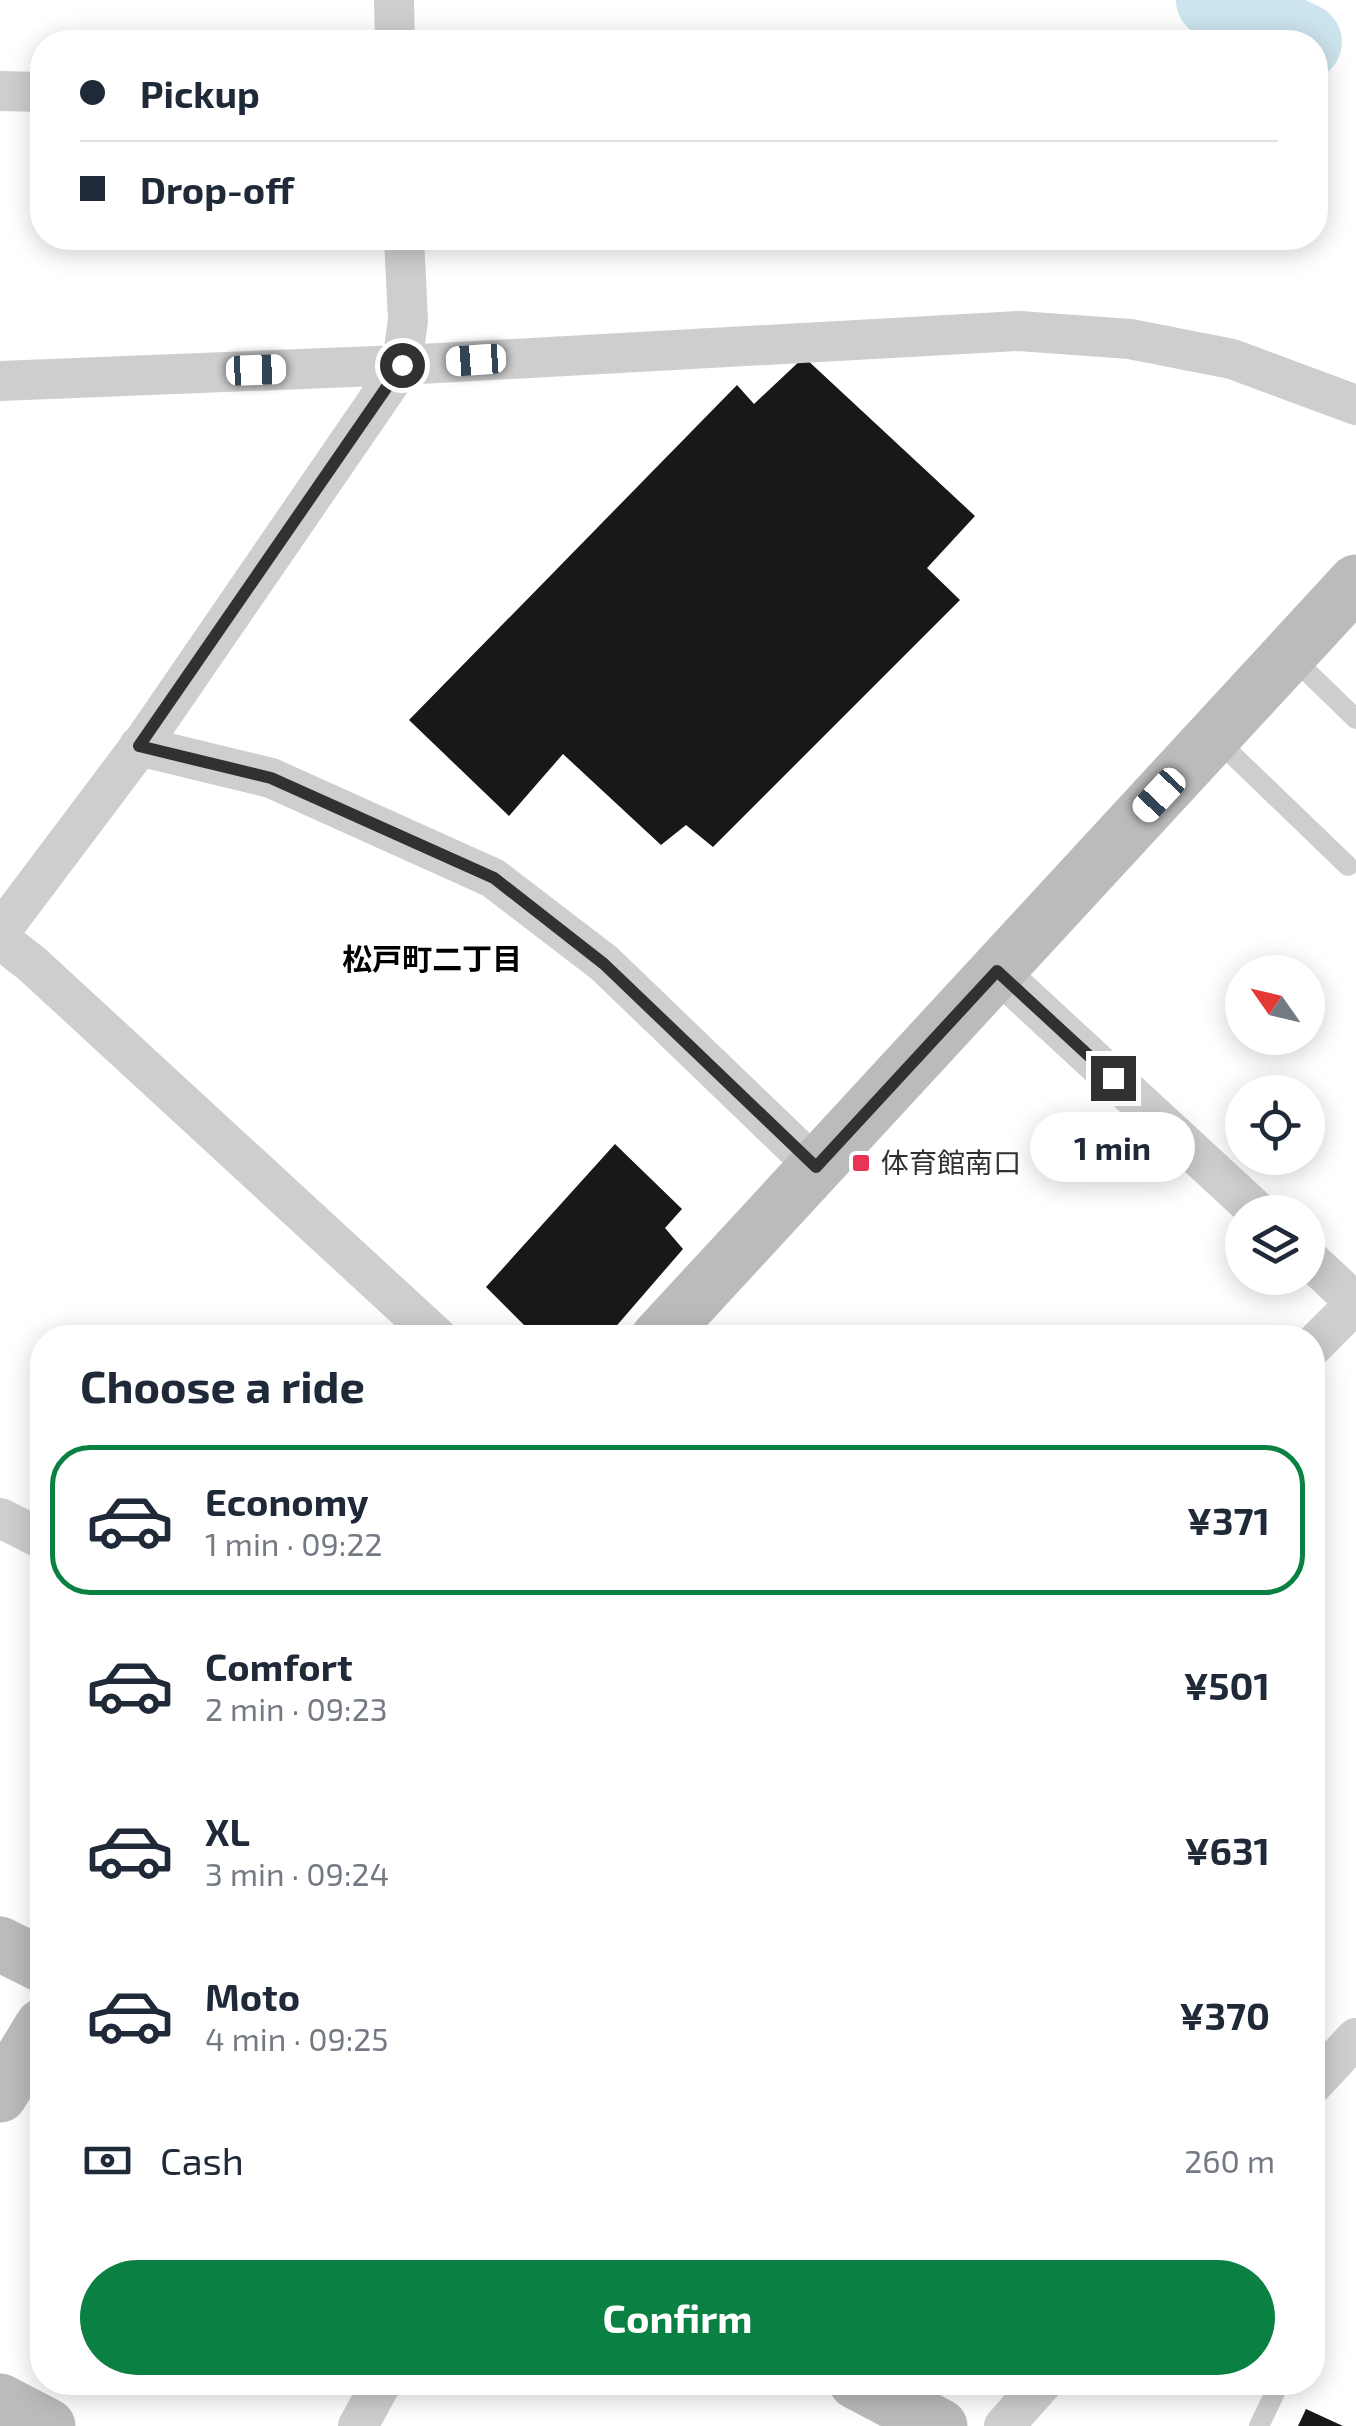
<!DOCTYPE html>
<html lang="en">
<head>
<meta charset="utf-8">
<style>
	:root { --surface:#fff; --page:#f6f6f7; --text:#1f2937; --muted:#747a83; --line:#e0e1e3; --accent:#0b8043 }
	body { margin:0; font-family:"Exo 2","Noto Sans JP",sans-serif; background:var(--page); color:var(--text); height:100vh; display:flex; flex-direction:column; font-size:38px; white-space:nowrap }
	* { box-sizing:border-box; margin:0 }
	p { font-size:32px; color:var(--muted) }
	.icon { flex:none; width:55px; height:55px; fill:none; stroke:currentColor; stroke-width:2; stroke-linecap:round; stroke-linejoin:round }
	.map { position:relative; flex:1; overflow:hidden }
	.sheet { position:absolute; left:30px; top:1325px; width:1295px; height:1070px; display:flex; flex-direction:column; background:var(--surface); border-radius:40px; box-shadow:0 5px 25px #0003 }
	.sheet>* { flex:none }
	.banner { position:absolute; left:30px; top:30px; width:1298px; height:220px; border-radius:40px; box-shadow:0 5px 25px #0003; display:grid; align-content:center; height:220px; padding:0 50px; background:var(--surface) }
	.needle { width:65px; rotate:304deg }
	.buttons { position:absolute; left:1225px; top:955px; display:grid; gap:20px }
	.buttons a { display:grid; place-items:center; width:100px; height:100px; border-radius:50%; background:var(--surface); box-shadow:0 5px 25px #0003; font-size:50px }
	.end { position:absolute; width:45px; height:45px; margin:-22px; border:12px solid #313131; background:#fff; box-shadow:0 0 0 5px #fff }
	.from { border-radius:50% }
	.bubble { position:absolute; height:70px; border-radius:35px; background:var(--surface); box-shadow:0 5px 25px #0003; font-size:32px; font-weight:700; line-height:70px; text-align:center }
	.car { position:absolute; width:30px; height:60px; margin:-30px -15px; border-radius:12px; box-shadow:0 0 8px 2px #0007; background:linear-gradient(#fff 24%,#345 0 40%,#fff 0 76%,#345 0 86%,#fff 0) }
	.banner b { display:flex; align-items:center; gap:35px; height:95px; font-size:38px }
	.banner b+b { border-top:2px solid var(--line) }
	.banner i { width:25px; height:25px; background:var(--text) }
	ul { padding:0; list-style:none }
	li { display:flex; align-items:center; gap:30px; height:150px; margin:0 20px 15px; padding:0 30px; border:5px solid transparent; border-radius:40px }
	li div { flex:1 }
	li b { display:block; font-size:38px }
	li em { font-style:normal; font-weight:700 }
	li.active { border-color:var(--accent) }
	li>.icon { width:90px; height:90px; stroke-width:1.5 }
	h2 { padding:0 50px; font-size:45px; line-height:120px }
	.pay { display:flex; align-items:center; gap:25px; height:110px; padding:0 50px; font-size:38px }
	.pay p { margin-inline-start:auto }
	.button { display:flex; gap:20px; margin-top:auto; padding:20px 50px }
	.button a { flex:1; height:115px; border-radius:60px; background:var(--accent); color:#fff; font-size:40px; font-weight:700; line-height:115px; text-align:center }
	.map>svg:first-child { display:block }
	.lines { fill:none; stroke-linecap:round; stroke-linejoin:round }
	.river { stroke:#cce4ed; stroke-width:78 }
	.building { fill:#181818 }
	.lane { stroke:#cecece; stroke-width:20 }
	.street { stroke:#cecece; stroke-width:40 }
	.secondary { stroke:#bbb; stroke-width:55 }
	.route { stroke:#313131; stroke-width:12 }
	.poi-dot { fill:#e83455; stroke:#fff; stroke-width:4 }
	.labels { text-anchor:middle; stroke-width:10; stroke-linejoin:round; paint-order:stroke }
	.poi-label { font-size:28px; fill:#313131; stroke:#fff; text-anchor:start }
	.neighbourhood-label { font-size:30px; font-weight:bold; fill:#000; stroke:#fff }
</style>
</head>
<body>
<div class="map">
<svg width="1356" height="2426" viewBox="0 0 1356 2426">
	<rect width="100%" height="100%" fill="#fff"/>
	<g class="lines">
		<path class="river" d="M1215 0 1303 42"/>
	</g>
	<path class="building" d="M804 357 975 516 927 568 960 600 713 847 686 825 661 845 563 754 509 816 409 720 737 385 754 404Z
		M615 1144 682 1209 665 1228 683 1249 606 1338H537L486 1287Z
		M1306 2409 1343 2426H1298Z"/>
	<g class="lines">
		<path class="lane" d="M1291 656 1356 719
			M1215 738 1348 866
			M1259 2426 1280 2382"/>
		<path class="street" d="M394 0 395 42
			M0 91 42 92
			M0 381 402 365 1019 331 1130 339 1232 359 1356 405
			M139 746 271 778 493 878 604 963 816 1167
			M0 932 146 738 402 365 408 320 404 238
			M0 939 32 964 438 1338
			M997 971 1258 1212
			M1308 1258 1356 1303
			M1312 1347 1356 1303
			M0 1518 42 1539
			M1312 2085 1356 2038
			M358 2426 382 2382
			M1004 2426 1043 2382"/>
		<path class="secondary" d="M658 1338 1356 582
			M0 1944 42 1965
			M0 2095 42 2026
			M856 2382 940 2426
			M0 2401 48 2426"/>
	</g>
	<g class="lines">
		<path class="route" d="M402 365 139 746 271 778 494 878 604 964 816 1167 997 971 1113 1078"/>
	</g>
	<rect class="poi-dot" x="851" y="1153" width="20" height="20" rx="5"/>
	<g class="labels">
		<g class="poi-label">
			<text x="881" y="1173">体育館南口</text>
		</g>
		<g class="neighbourhood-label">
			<text x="432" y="970">松戸町二丁目</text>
		</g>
	</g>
</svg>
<div class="buttons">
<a><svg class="needle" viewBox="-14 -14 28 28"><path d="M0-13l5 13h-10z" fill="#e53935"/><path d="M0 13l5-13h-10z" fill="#747a83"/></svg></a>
<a><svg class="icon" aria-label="locate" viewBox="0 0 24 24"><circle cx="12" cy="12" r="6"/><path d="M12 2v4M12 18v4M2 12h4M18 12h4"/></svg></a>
<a><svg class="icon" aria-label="layers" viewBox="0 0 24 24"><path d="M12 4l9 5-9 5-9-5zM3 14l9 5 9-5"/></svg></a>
</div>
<i class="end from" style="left:402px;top:365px"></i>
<i class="end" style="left:1113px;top:1078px"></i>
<div class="bubble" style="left:1030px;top:1112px;width:165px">1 min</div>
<i class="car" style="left:476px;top:360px;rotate:266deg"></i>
<i class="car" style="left:256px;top:370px;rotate:88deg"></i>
<i class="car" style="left:1159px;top:795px;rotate:223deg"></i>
<div class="banner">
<b><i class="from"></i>Pickup</b>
<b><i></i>Drop-off</b>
</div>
<section class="sheet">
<h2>Choose a ride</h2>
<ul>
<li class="active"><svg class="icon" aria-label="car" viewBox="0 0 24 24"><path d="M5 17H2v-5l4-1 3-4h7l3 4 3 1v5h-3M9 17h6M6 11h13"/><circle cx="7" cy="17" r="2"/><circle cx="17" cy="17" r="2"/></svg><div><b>Economy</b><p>1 min · 09:22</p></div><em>¥371</em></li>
<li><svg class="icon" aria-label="car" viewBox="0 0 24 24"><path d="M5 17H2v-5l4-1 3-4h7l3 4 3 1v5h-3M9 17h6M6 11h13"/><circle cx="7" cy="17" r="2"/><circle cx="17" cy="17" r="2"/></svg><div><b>Comfort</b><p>2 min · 09:23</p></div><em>¥501</em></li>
<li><svg class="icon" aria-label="car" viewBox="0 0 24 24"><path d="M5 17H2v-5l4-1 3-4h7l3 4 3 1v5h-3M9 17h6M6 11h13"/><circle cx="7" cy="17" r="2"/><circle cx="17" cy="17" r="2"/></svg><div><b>XL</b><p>3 min · 09:24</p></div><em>¥631</em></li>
<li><svg class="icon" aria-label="car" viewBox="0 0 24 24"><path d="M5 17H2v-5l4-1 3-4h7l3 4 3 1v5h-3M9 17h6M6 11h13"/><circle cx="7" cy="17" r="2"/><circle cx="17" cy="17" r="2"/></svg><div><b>Moto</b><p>4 min · 09:25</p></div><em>¥370</em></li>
</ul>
<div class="pay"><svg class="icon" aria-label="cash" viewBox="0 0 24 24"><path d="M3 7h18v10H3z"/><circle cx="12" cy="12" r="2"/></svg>Cash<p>260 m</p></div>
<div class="button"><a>Confirm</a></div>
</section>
</div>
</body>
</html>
